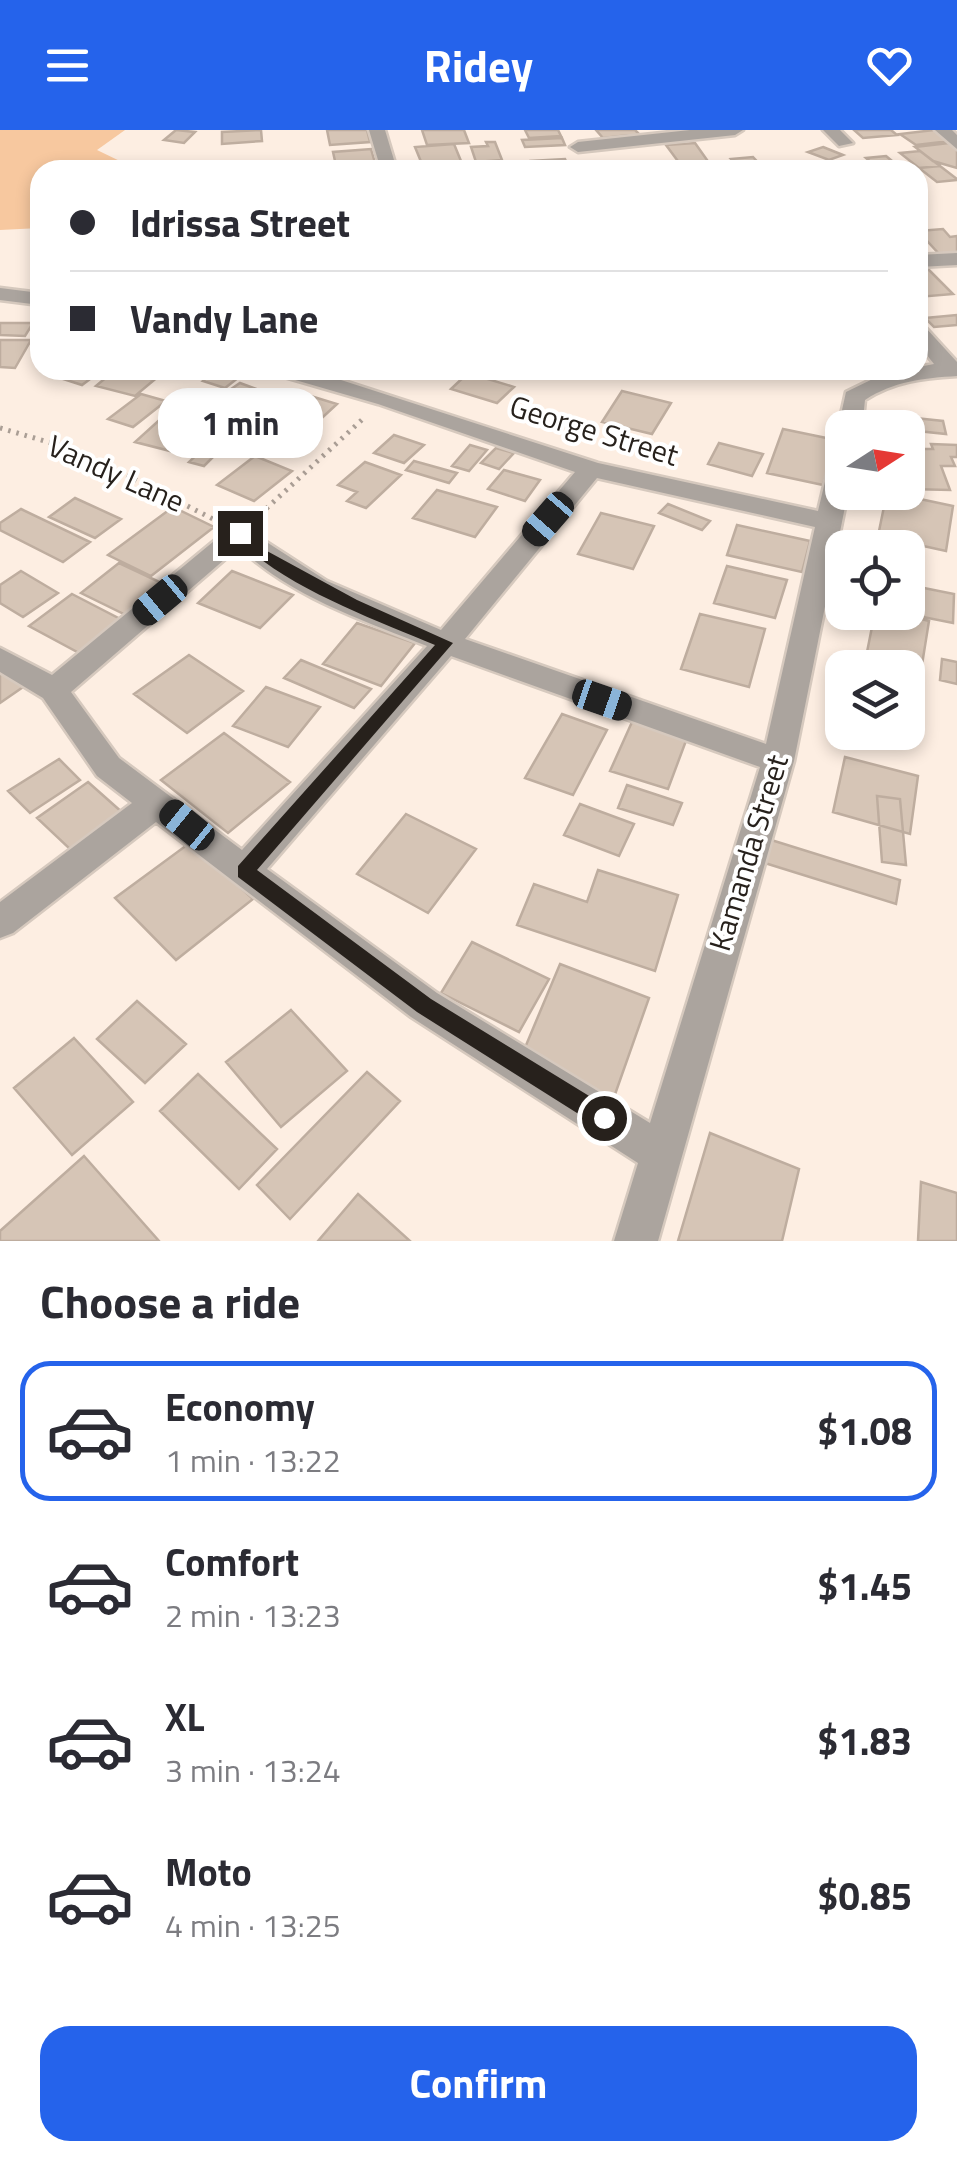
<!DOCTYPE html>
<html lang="en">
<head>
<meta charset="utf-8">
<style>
	:root { --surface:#fff; --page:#f2f2f3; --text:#2b2b33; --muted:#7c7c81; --line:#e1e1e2; --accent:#2563eb }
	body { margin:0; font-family:"Titillium Web",sans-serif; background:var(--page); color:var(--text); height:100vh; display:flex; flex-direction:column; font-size:38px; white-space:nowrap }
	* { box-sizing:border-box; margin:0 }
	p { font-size:32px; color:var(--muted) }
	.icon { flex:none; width:55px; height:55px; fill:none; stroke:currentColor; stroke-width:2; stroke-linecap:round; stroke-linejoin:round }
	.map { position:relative; height:1111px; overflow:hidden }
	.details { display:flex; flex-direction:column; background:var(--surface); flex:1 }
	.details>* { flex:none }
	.banner { position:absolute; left:30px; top:30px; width:898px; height:220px; border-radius:30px; box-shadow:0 5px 15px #0003; display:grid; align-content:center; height:220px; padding:0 40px; background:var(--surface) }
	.needle { width:65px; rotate:78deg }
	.buttons { position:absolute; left:825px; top:280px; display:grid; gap:20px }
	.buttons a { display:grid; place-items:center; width:100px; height:100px; border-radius:20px; background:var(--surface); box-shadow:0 5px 15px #0003; font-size:50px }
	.end { position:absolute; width:45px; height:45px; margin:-22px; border:12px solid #27211c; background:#fff; box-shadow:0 0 0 5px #fff }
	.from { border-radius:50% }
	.bubble { position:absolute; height:70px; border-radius:30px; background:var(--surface); box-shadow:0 5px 15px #0003; font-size:32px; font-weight:700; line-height:70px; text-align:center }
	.car { position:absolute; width:30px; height:60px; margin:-30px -15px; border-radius:12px; box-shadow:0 0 8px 2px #0007; background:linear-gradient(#222 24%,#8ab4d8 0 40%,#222 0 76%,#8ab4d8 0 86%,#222 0) }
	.banner b { display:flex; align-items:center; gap:35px; height:95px; font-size:38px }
	.banner b+b { border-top:2px solid var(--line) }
	.banner i { width:25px; height:25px; background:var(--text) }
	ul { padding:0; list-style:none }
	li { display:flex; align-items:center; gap:30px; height:140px; margin:0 20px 15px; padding:0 20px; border:5px solid transparent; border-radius:30px }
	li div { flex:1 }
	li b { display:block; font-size:38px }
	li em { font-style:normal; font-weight:700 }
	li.current { border-color:var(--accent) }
	li>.icon { width:90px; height:90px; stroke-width:1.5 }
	h2 { padding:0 40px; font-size:45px; line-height:120px }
	.button { display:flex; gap:20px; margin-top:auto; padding:20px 40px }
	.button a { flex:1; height:115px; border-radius:30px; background:var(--accent); color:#fff; font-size:40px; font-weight:700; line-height:115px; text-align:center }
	header { display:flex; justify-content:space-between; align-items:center; height:130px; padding:0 40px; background:var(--accent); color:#fff; font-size:45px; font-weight:700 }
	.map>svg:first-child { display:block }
	.green { fill:#f7c89f }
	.building { fill:#d6c5b6; stroke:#bead9f; stroke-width:2.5 }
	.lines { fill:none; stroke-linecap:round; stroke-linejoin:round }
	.minor-casing { stroke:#d6c9be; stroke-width:5 }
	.path { stroke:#aa9e95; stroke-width:5; stroke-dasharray:2.5 6; stroke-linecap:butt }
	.minor { fill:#aba49e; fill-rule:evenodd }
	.route { fill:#27211c }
	.labels { text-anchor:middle; stroke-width:8; stroke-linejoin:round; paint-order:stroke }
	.street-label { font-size:30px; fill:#27211c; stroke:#fff }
</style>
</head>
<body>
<header><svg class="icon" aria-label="menu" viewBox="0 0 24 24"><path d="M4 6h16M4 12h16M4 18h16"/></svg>Ridey<svg class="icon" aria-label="heart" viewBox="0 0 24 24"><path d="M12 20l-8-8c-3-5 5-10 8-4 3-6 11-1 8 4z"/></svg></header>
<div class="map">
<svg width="957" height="1111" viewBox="0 0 957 1111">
	<rect width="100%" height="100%" fill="#fdeee2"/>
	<path class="green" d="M0 0H125L97 20 126 34 123 40H40V98L0 100Z"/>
	<path class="building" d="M176 0 195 2 184 13 164 10Z
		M261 0 262 11 222 14V2Z
		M327 0H367L370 12 330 15Z
		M422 0H464L469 13 427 15Z
		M525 0H558L561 6 529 8Z
		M596 0H635L639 4 603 8Z
		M854 0H891L897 5 863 8Z
		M934 0 950 11 916 15 900 4Z
		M562 8 565 15 525 17 522 10Z
		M486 12H495L502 30 476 32 471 17 488 16Z
		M695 13 712 37 683 38 666 15Z
		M949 13 957 19V38L933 31 915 17Z
		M454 14 463 36 424 39 415 17Z
		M823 17 843 25 829 30 808 22Z
		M371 19 377 40H337L333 22Z
		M920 21 940 36 919 38 900 23Z
		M886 26 903 40H880L866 28Z
		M753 27 765 40H741L731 29Z
		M565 29 570 40H535L531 31Z
		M940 36 957 49V50L937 52 919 38Z
		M943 99 950 107 957 106V125L941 126 918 101Z
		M928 139 953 164 918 167V140Z
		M957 185V195L934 197 925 188Z
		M0 193H33L25 206 0 205Z
		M0 210H31L15 238 0 237Z
		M58 240H102L82 255 51 245Z
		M115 240 154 250 135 266 96 256Z
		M217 240H248L225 258 203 251Z
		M468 243 514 257 497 273 451 259Z
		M240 253 270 264 248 280 218 268Z
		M291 260 337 274 312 297 265 282Z
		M622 261 671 273 652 304 602 292Z
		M141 264 166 271 133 297 108 289Z
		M165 285 210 297 182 324 135 312Z
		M915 288 943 291 946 304 918 301Z
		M783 299 836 310 823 355 767 343Z
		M394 305 424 315 404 333 374 323Z
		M213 309 227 313 204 336 189 332Z
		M719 313 763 324 752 346 708 334Z
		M931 314 957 315V327H951L955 336H941L950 360 908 359V319H933Z
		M470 315 487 320 469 341 452 336Z
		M496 318 514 323 499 339 481 333Z
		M255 326 292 341 254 371 217 355Z
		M414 331 457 343 449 353 406 340Z
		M365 332 401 345 366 378 347 371 357 362 338 355Z
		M504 340 540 350 525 371 488 359Z
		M437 360 497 377 475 407 413 388Z
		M887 362 953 376 946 421 878 406Z
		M75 368 121 389 95 408 49 387Z
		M668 374 710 391 702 400 659 383Z
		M173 377 214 397 151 446 108 425Z
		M21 379 90 412 63 432 0 400V393Z
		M601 383 654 396 633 439 578 424Z
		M737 395 810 411 802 442 727 425Z
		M119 433 168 456 130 487 81 463Z
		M727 436 787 450 775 488 714 473Z
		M21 441 58 463 23 487 0 473V455Z
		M232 441 293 465 260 498 198 473Z
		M914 456 954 464 953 493 913 485Z
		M72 464 124 491 81 524 29 496Z
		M875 482H896L929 491 921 541 866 527Z
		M700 484 765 499 749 557 681 539Z
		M357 493 415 513 381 556 323 534Z
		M189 525 243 561 187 603 134 564Z
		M942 529 957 532V554L940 550Z
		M301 530 371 559 354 578 284 548Z
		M0 538 26 555 0 573Z
		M266 557 320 577 288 617 233 596Z
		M562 584 607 600 573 665 525 648Z
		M632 592 687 608 668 659 610 641Z
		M224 603 290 652 228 703 161 650Z
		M845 627 918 646 910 704 833 682Z
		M59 629 80 650 30 683 8 661Z
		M88 652 124 684 72 721 37 688Z
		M627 655 682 673 673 695 618 678Z
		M877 666 900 669 906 735 882 732Z
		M580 674 634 694 619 726 564 705Z
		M406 684 476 719 428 783 357 744Z
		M755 705 900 750 896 774 749 728Z
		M191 712 253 769 176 830 115 768Z
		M598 740 678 765 655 841 517 795 534 754 587 772Z
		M472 812 549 849 519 902 441 863Z
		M560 834 649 868 613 970 519 932Z
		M137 871 186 914 145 953 97 909Z
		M291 880 347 941 281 997 226 932Z
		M74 908 133 972 72 1025 14 958Z
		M367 942 400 971 290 1089 257 1055Z
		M198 944 277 1019 239 1059 160 981Z
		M710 1003 799 1039 782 1111H678Z
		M84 1026 159 1111H0V1101Z
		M921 1052 957 1063V1111H918Z
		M358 1064 410 1111H318Z"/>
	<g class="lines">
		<defs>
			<path id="minor" d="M369 0H385L397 40H381Z
				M690 0H743L735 5 578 22 570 17 578 12Z
				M823 0H840L853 13 839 16Z
				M935 0H952L957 5V19Z
				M957 123V135L918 137V125Z
				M0 158 40 163V175L0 170Z
				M918 195 925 197 957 232V246C924 248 894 251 865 270L862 298H842V303L838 298 846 262 883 244 934 234 918 214Z
				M275 240H310L598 333 818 381 830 331 842 324V362H848L794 631 658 1111H614L638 1033 411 887 156 692 13 803 0 808V772L132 673 97 646 43 568 0 542V518L52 545 231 397 240 395 327 451 441 500 575 342 378 274 278 245ZM597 348 815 397 766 614 465 509ZM239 417C289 466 363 490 427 516L242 720 119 628 71 562ZM451 526 760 637 650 993 437 863 267 739Z"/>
		</defs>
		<use href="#minor" class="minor-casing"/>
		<path class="path" d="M0 298 79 321 215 390
			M254 390 366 286"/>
		<use href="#minor" class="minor"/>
	</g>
	<path class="route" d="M240 399 267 421 357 470 453 513 257 740 431 869 612 980 615 988 612 995 604 999 596 995 417 882 238 747V736L435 515C373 489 276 454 232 403Z"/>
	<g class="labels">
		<g class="street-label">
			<text transform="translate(594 301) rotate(17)" y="10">George Street</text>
			<text transform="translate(116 344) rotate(24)" y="10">Vandy Lane</text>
			<text transform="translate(749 723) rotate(-73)" y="10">Kamanda Street</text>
		</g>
	</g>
</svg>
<div class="buttons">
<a><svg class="needle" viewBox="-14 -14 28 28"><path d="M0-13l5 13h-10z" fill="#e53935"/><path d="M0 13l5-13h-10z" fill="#7c7c81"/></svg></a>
<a><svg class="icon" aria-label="locate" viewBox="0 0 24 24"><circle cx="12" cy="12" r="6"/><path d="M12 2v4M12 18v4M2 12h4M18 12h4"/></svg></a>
<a><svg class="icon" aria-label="layers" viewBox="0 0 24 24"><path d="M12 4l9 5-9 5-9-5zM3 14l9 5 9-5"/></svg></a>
</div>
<i class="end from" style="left:604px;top:988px"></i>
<i class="end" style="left:240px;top:403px"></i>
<div class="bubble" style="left:158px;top:258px;width:165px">1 min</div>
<i class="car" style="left:548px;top:389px;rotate:221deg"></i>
<i class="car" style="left:160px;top:470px;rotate:230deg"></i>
<i class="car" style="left:602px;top:570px;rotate:109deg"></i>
<i class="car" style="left:187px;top:695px;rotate:309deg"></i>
<div class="banner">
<b><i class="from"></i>Idrissa Street</b>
<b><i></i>Vandy Lane</b>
</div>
</div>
<section class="details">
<h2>Choose a ride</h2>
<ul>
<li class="current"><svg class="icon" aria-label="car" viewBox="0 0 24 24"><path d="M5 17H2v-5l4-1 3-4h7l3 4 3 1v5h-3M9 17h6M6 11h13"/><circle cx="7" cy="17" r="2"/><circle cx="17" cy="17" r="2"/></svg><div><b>Economy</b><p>1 min · 13:22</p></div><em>$1.08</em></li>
<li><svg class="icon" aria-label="car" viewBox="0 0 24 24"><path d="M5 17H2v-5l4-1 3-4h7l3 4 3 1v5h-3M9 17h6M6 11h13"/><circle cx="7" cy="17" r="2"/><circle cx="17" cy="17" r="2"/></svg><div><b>Comfort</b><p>2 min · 13:23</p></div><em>$1.45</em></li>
<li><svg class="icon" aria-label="car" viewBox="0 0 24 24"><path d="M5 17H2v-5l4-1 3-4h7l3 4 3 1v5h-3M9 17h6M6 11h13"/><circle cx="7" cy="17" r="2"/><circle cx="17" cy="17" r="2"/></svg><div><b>XL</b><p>3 min · 13:24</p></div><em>$1.83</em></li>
<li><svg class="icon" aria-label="car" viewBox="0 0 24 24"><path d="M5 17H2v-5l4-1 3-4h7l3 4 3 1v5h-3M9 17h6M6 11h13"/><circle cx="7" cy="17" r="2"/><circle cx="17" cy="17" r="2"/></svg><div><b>Moto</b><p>4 min · 13:25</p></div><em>$0.85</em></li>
</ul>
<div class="button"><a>Confirm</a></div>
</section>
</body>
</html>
